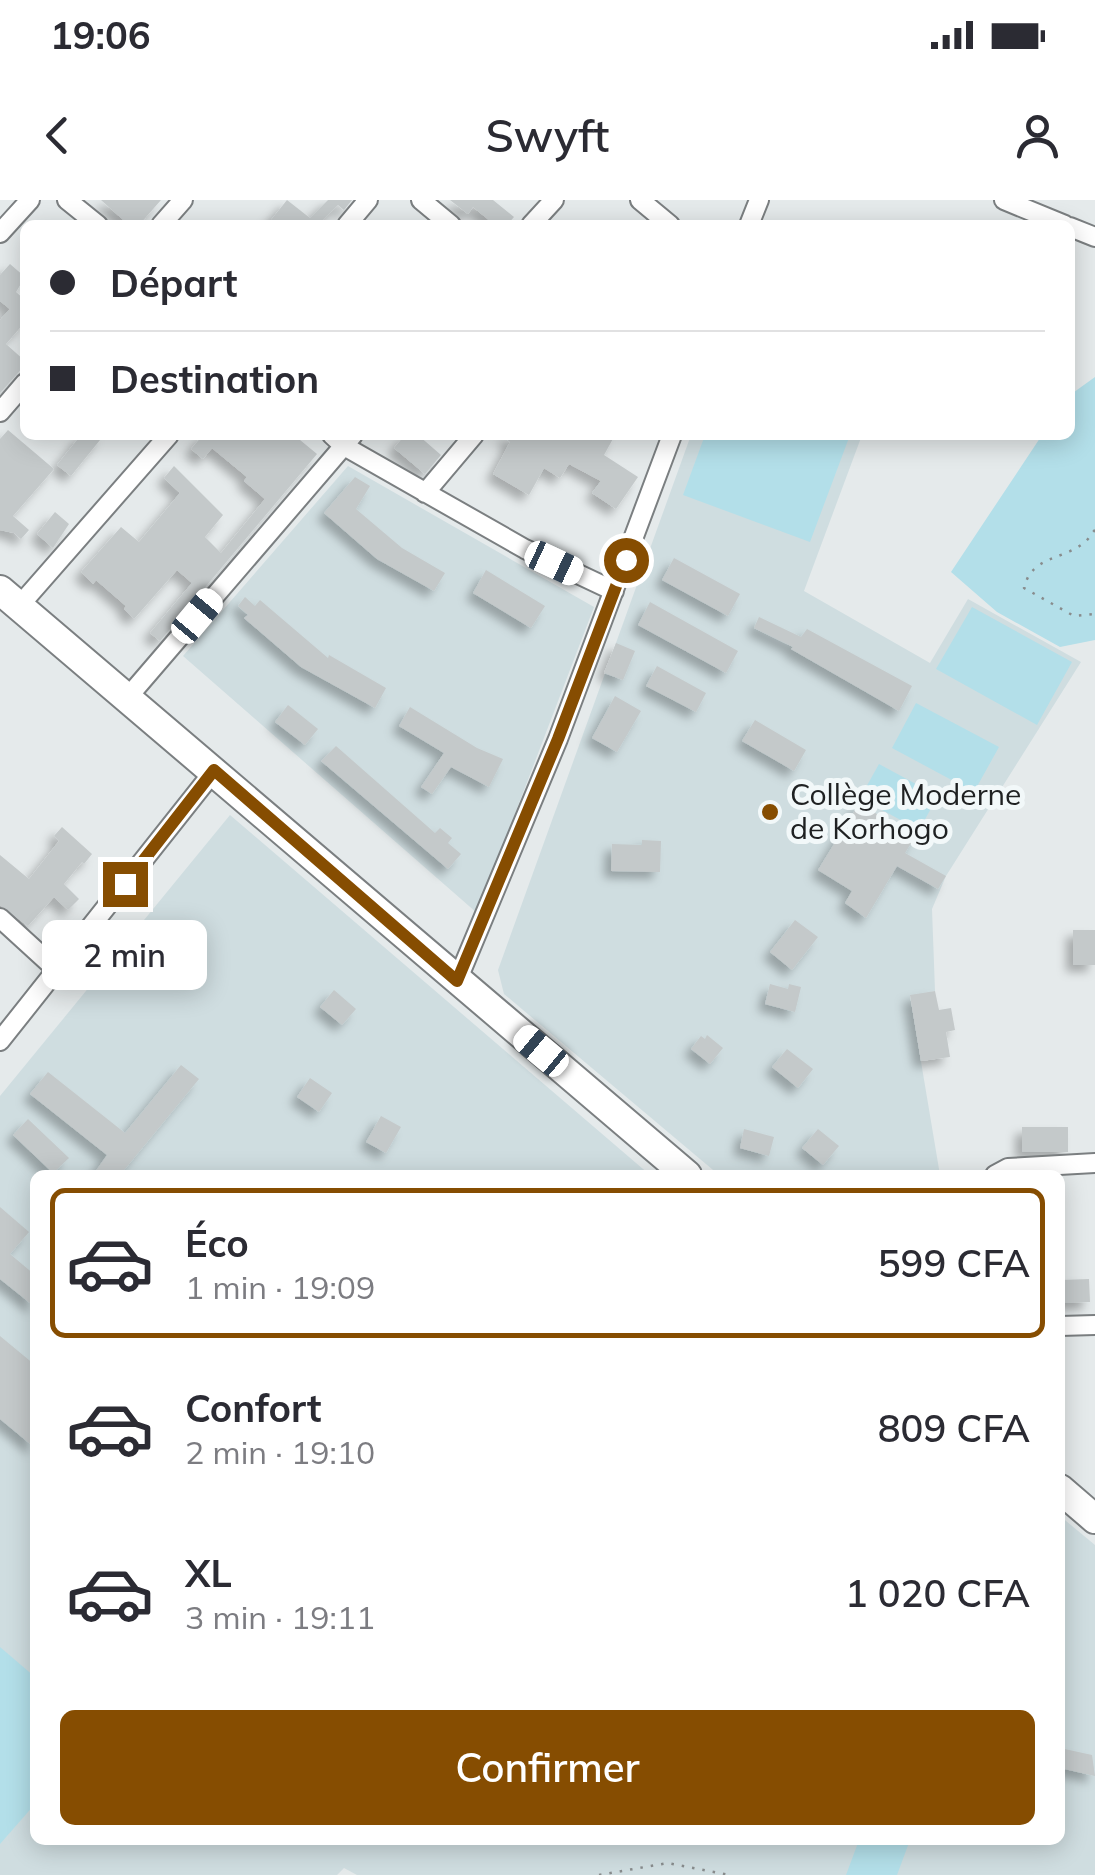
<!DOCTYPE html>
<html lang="fr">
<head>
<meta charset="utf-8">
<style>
	:root { --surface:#fff; --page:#f2f2f3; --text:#2b2b33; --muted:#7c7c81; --line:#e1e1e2; --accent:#864d01 }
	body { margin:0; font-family:Mulish,sans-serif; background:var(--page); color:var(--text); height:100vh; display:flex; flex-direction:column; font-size:38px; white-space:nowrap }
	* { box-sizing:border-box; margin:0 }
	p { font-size:32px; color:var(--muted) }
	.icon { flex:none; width:55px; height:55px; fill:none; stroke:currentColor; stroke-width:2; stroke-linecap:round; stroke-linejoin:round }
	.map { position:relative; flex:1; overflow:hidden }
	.side { position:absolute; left:30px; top:970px; width:1035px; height:675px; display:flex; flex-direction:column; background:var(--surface); border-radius:15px; box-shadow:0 5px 25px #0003 }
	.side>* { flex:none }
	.top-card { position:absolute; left:20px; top:20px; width:1055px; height:220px; border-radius:15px; box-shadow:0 5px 25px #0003; display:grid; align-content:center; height:220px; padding:0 30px; background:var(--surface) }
	.end { position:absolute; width:45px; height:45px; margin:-22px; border:12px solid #864d01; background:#fff; box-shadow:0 0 0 5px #fff }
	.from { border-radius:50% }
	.bubble { position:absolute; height:70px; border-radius:15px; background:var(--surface); box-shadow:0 5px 25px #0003; font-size:32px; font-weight:600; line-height:70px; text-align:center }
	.car { position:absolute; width:30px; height:60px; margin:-30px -15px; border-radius:12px; box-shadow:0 0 8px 2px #0007; background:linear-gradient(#fff 24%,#345 0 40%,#fff 0 76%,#345 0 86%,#fff 0) }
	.top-card b { display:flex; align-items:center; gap:35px; height:95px; font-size:38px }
	.top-card b+b { border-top:2px solid var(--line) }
	.top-card i { width:25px; height:25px; background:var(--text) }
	ul { padding:18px 0 0; list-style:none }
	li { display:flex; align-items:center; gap:30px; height:150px; margin:0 20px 15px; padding:0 10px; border:5px solid transparent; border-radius:15px }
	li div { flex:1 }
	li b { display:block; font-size:38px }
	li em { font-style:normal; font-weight:600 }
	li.selected { border-color:var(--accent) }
	li>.icon { width:90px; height:90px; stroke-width:1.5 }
	.cta { display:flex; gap:20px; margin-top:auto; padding:20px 30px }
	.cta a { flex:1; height:115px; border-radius:15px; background:var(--accent); color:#fff; font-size:40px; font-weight:600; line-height:115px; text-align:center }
	.status { display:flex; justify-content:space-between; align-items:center; height:70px; padding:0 50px; background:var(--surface); direction:ltr }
	.status svg { height:28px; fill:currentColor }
	header { display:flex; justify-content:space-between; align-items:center; height:130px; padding:0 30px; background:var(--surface); font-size:45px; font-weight:600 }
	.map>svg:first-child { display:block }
	.built { fill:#cfdde0 }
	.green { fill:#b3dfe9 }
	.building { fill:#c4c9ca; filter:url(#shadow) }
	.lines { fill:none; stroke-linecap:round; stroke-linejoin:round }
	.street-casing { stroke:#7b7f81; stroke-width:22 }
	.primary-casing { stroke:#7b7f81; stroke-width:32 }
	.path { stroke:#888c8d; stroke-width:2.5; stroke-dasharray:2.5 8; stroke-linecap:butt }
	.street { stroke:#fff; stroke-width:18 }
	.primary { stroke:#fff; stroke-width:28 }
	.route { stroke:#864d01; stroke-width:12 }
	.poi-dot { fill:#864d01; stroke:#f2f8f9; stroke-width:4 }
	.labels { text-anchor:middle; stroke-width:10; stroke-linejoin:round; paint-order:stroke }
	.poi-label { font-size:30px; fill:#1f2122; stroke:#f2f8f9; text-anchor:start }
</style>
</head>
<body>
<div class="status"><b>19:06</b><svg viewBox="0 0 49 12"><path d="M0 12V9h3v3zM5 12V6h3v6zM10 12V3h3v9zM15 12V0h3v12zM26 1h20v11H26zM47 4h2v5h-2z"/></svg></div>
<header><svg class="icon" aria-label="back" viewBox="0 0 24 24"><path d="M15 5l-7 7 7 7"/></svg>Swyft<svg class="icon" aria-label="person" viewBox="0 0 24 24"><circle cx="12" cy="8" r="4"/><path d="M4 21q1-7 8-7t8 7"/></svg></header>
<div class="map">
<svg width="1095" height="1675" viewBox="0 0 1095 1675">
	<defs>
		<filter id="shadow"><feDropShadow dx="-7" dy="7" stdDeviation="5" flood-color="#0004"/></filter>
	</defs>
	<rect width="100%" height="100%" fill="#e5eaeb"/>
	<path class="built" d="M691 235H862L804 391 930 463 968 399 1081 462 946 676 932 709 935 791 910 796 940 975H719L504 794 498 770Z
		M348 266 594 407 477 713 183 456Z
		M230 615 650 975H35V1640H1060V1316L1095 1345V1675H357L344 1668 337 1675H0V896Z"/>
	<path class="green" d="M1095 177V440L1060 447 997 412 951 372 1042 235H1070V195Z
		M705 235H850L810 342 683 295Z
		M972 407 1072 462 1037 525 936 469Z
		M916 503 999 547 974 592 892 548Z
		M879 564 938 596 919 630 860 598Z
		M0 1447 35 1477V1604L0 1644Z
		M859 1640H910L897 1675H846Z"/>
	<path class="building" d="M101 0H161L139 25H129Z
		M287 0 310 18 328 0H352L344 10 338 5 318 25H267Z
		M450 0H493L514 17 507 25H495L473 7 468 14Z
		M10 64 25 77 16 92 25 100V122L6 144 25 161V165L0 193V120L10 109 0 101V75Z
		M8 230 54 269 13 316 29 330 21 339 14 333 0 330V239Z
		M81 235H104L71 276 57 265Z
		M203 235H294L317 254 160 441 150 433 192 383 177 370 134 419 124 409 126 406 96 380 93 384 81 372 121 327 139 342 180 293 164 278 174 266 223 315 205 337 221 353 265 299 244 281 247 277 212 248 203 259 191 249Z
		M405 235H418L441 255 425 274 394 248Z
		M502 235H615L604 255 638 277 616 309 592 293 601 281 569 264 560 278 544 268 529 295 493 274 510 242Z
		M355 277 370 286 356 309 402 348 445 373 434 391 377 359 324 313Z
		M55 312 69 324 53 348 37 334Z
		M674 358 740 394 728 416 662 380Z
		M486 370 545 406 531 428 473 393Z
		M245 397 255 406 260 400 328 458 329 455 386 488 375 508 301 467 244 418 248 415 238 406Z
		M650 402 738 451 726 473 638 425Z
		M759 417 801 437 807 429 912 486 899 511 791 449 793 447 754 428Z
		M616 443 635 451 623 480 604 473Z
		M657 466 706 493 696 512 646 486Z
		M615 496 641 511 617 552 592 538Z
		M288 505 318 529 305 545 275 522Z
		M410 507 477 548 503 559 489 587 451 567 432 594 421 587 444 553 399 526Z
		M755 520 806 550 794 571 742 541Z
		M336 546 435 633 440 628 452 638 448 643 461 654 448 669 321 561Z
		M860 602 892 625 894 623 916 635 905 653 946 676 938 689 897 666 866 718 845 703 852 691 818 670Z
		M62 627 92 654 84 664 82 662 64 684 79 699 68 710 54 697 28 726 0 705V655L29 679 59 641 54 636Z
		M642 640 661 641 660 672 611 671 612 644 642 645Z
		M795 720 818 737 792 770 770 752Z
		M1073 730H1095V765H1073Z
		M770 784 788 789 789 784 801 787 795 812 765 804Z
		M334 790 356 809 342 825 320 807Z
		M935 791 939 810 951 808 955 830 946 832 950 857 921 861 910 795Z
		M707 835 723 848 710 864 691 849 701 836 705 839Z
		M787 849 813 869 798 888 772 867Z
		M181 865 199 879 120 975H93L107 955 30 894 48 872 125 933Z
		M310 878 332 893 319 912 297 897Z
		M381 916 401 927 386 953 366 942Z
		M28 919 69 958 53 973 13 935Z
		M1022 927H1068V952H1022Z
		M744 929 774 937 769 956 740 948Z
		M818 929 839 946 823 965 802 948Z
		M0 1007 29 1032 10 1054 35 1075V1107L0 1079Z
		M1089 1079 1090 1102 1060 1103V1080Z
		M0 1136 35 1165V1248L0 1219Z
		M1060 1548 1092 1555 1095 1576 1060 1568Z"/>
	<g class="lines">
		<defs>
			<path id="street" d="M67 0 98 25
				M421 0 451 25
				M640 0 670 25
				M1004 0 1065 25
				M161 25 183 0
				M347 25 368 0
				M531 25 554 0
				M749 25 759 0
				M1070 27 1095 37
				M0 33 30 0
				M0 212 25 183
				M332 235 344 246 525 349 614 391
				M425 293 474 235
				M20 405 169 235
				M128 497 353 235
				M0 718 57 770
				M457 781 558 539 672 235
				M0 841 214 571
				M995 975 1008 968 1095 963
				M1060 1126 1095 1125"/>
			<path id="primary" d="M0 390 687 975
				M1060 1289 1095 1319"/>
		</defs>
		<use href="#street" class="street-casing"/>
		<use href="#primary" class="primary-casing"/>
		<path class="path" d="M1095 330C1091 334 1089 339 1085 342 1062 361 1032 355 1024 388L1074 416 1095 414
			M599 1675 668 1663 729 1675"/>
		<use href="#street" class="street"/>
		<use href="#primary" class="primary"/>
	</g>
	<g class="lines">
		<path class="route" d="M125 684 214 570 457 781 558 539 626 360"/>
	</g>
	<circle class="poi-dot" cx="770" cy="612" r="10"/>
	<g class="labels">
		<g class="poi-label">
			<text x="790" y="605">Collège Moderne<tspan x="790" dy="34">de Korhogo</tspan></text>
		</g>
	</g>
</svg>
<i class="end from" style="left:626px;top:360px"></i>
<i class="end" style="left:125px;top:684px"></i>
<div class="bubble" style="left:42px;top:720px;width:165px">2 min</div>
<i class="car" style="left:554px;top:363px;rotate:115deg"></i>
<i class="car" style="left:197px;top:416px;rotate:40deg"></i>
<i class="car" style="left:541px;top:851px;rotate:310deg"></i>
<div class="top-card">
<b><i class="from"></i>Départ</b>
<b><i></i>Destination</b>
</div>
<section class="side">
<ul>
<li class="selected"><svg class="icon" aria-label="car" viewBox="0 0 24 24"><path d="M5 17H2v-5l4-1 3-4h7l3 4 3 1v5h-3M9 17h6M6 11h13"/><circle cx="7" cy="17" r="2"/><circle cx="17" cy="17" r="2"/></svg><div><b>Éco</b><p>1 min · 19:09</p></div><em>599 CFA</em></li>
<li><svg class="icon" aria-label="car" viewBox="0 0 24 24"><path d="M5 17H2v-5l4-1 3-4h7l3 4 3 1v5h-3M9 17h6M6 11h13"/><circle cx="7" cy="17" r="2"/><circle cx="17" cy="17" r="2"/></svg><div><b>Confort</b><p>2 min · 19:10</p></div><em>809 CFA</em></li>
<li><svg class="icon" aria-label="car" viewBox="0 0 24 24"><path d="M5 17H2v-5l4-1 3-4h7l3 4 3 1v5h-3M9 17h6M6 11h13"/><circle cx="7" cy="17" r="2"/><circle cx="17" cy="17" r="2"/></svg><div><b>XL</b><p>3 min · 19:11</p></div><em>1 020 CFA</em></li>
</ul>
<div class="cta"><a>Confirmer</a></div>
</section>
</div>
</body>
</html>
